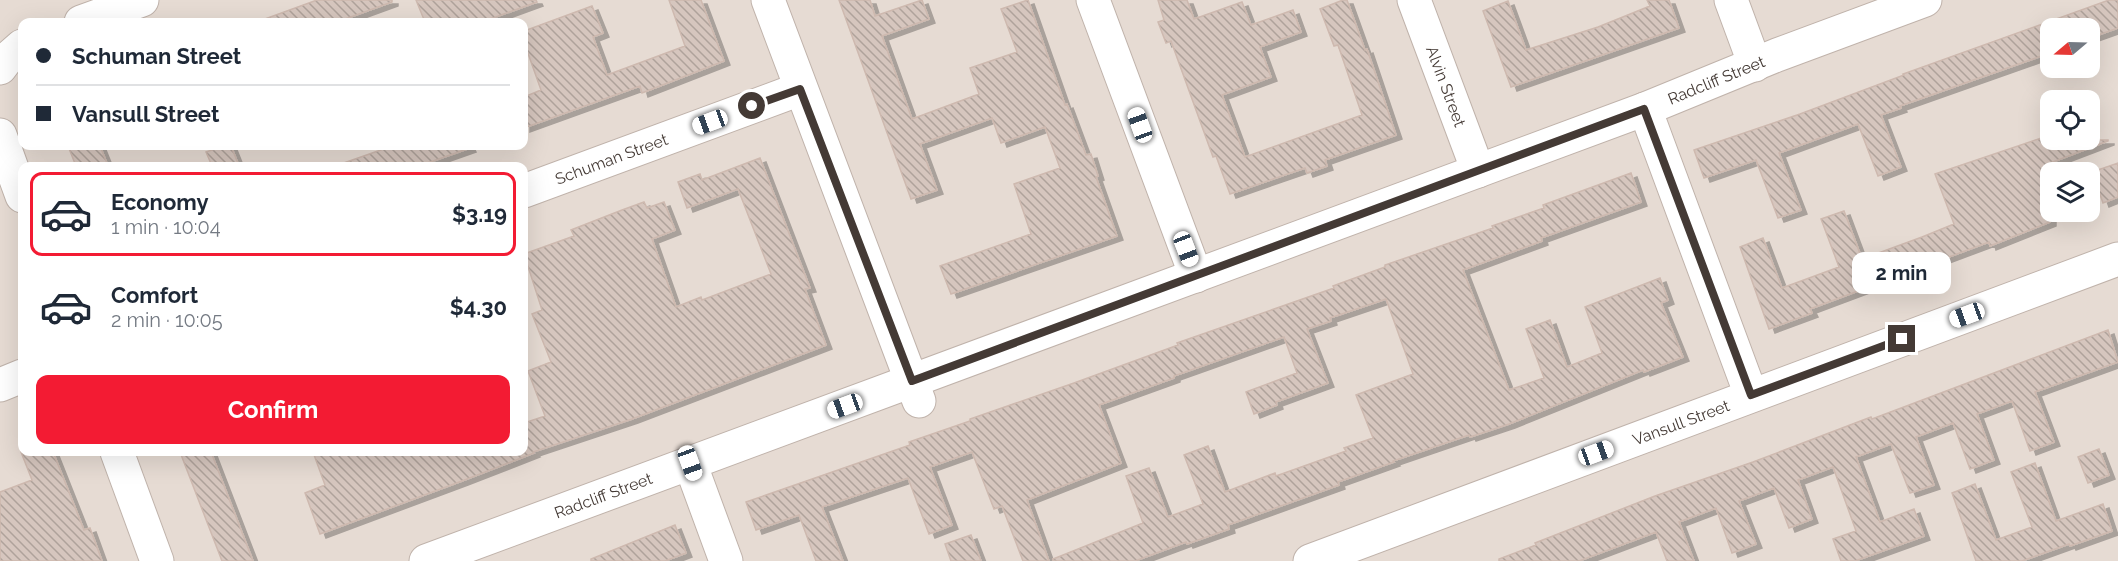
<!DOCTYPE html>
<html lang="en">
<head>
<meta charset="utf-8">
<style>
	:root { --surface:#fff; --page:#f6f6f7; --text:#1f2937; --muted:#747a83; --line:#e0e1e3; --accent:#f31b33 }
	body { margin:0; font-family:Raleway,sans-serif; background:var(--page); color:var(--text); height:100vh; display:flex; flex-direction:column; font-size:22px; white-space:nowrap }
	* { box-sizing:border-box; margin:0 }
	p { font-size:20px; color:var(--muted) }
	.icon { flex:none; width:33px; height:33px; fill:none; stroke:currentColor; stroke-width:2; stroke-linecap:round; stroke-linejoin:round }
	.map { position:relative; flex:1; overflow:hidden }
	.sheet { position:absolute; left:18px; top:162px; width:510px; height:294px; display:flex; flex-direction:column; background:var(--surface); border-radius:12px; box-shadow:0 6px 24px #0002 }
	.sheet>* { flex:none }
	.banner { position:absolute; left:18px; top:18px; width:510px; height:132px; border-radius:12px; box-shadow:0 6px 24px #0002; display:grid; align-content:center; height:132px; padding:0 18px; background:var(--surface) }
	.needle { width:39px; rotate:251deg }
	.fabs { position:absolute; left:2040px; top:18px; display:grid; gap:12px }
	.fabs a { display:grid; place-items:center; width:60px; height:60px; border-radius:12px; background:var(--surface); box-shadow:0 6px 24px #0002; font-size:30px }
	.end { position:absolute; width:27px; height:27px; margin:-14px; border:8px solid #443a35; background:#fff; box-shadow:0 0 0 3px #fff }
	.from { border-radius:50% }
	.bubble { position:absolute; height:42px; border-radius:12px; background:var(--surface); box-shadow:0 6px 24px #0002; font-size:20px; font-weight:700; line-height:42px; text-align:center }
	.car { position:absolute; width:18px; height:36px; margin:-18px -9px; border-radius:8px; box-shadow:0 0 4px 2px #0007; background:linear-gradient(#fff 24%,#345 0 40%,#fff 0 76%,#345 0 86%,#fff 0) }
	.banner b { display:flex; align-items:center; gap:21px; height:57px; font-size:22px }
	.banner b+b { border-top:2px solid var(--line) }
	.banner i { width:15px; height:15px; background:var(--text) }
	ul { padding:10px 0 0; list-style:none }
	li { display:flex; align-items:center; gap:18px; height:84px; margin:0 12px 9px; padding:0 6px; border:3px solid transparent; border-radius:12px }
	li div { flex:1 }
	li b { display:block; font-size:22px }
	li em { font-style:normal; font-weight:700 }
	li.selected { border-color:var(--accent) }
	li>.icon { width:54px; height:54px; stroke-width:1.5 }
	.button { display:flex; gap:12px; margin-top:auto; padding:12px 18px }
	.button a { flex:1; height:69px; border-radius:12px; background:var(--accent); color:#fff; font-size:24px; font-weight:700; line-height:69px; text-align:center }
	.map>svg:first-child { display:block }
	.residential { fill:#e6dbd3; fill-rule:evenodd }
	.building { fill:url(#building-back-hatch); stroke:#ceb9af; stroke-width:1.5; filter:url(#shadow) }
	.lines { fill:none; stroke-linecap:round; stroke-linejoin:round }
	.minor-casing { stroke:#c0b3ab; stroke-width:35 }
	.minor { stroke:#fff; stroke-width:33 }
	.route { stroke:#443a35; stroke-width:8 }
	.labels { text-anchor:middle; stroke-width:4.5; stroke-linejoin:round; paint-order:stroke }
	.street-label { font-size:16px; fill:#443a35; stroke:#fff }
</style>
</head>
<body>
<div class="map">
<svg width="2118" height="561" viewBox="0 0 2118 561">
	<defs>
		<pattern id="building-back-hatch" width="6" height="6" patternUnits="userSpaceOnUse" patternTransform="scale(1.5)"><rect width="6" height="6" fill="#d6c6be"/><path d="M-1 5l2 2M0 0l6 6M5-1l2 2" fill="none" stroke="#afa29b"/></pattern>
		<filter id="shadow"><feDropShadow dx="6" dy="4" stdDeviation="0" flood-color="#0004"/></filter>
	</defs>
	<rect width="100%" height="100%" fill="#f2ebe5"/>
	<path class="residential" d="M0 0H2118V561H0ZM22 22H524V146H22ZM2050 28H2090V68H2050ZM2050 100H2090V140H2050ZM22 166H524V452H22ZM2050 172H2090V212H2050Z"/>
	<path class="building" d="M317 0H392V2L337 22H262V20Z
		M416 0H536L537 2 482 22H425Z
		M669 0H701L724 61 642 93 640 86 524 128V97L541 90 524 42V31L592 6 603 33 593 37 607 75 685 46Z
		M839 0H870L875 16 922 0 929 19 882 36 912 119 979 94 970 68 1017 52 1001 9 1028 0 1065 105 1067 104 1086 155 1091 154 1098 176 1096 177 1117 236 951 294 940 266 1031 234 1014 184 1060 168 1045 127 1001 143 992 118 920 144 937 190 911 199Z
		M1158 0H1187L1194 19 1242 2 1251 25 1293 10 1301 32 1260 47 1271 77 1222 95 1245 157 1362 115 1338 45 1334 46 1320 9 1343 0H1347L1365 50 1367 49 1396 135 1325 160 1327 166 1307 173 1305 168 1230 194 1216 156 1213 157 1171 41 1166 43 1158 22 1164 20Z
		M1647 0H1669L1679 28 1511 87 1483 11 1508 1 1526 50 1598 27 1650 6Z
		M2109 0H2118V28L2090 38V28H2050V53L1900 106 1901 108 1881 115 1901 167 1878 176 1858 124 1779 153 1801 210 1778 218 1756 160 1704 178 1694 150 1800 114 1904 75 1903 74Z
		M2050 135V140H2108V141L2050 163V222L1990 246 1989 242 1810 309 1812 313 1769 329 1740 247 1763 238 1782 288 1839 267 1821 219 1844 211 1862 259 1922 237 1954 224 1935 174Z
		M68 146H100L108 166H76Z
		M224 146H231L239 166H212L206 152Z
		M392 146H469L470 148 419 166H342L341 164Z
		M760 158 810 288 805 289 826 345 632 419 533 452 534 453 462 481 320 534 305 493 325 485 313 452H524V423L545 416 528 371 551 362 532 314 542 310 524 254 574 236 571 230 622 210 644 202 647 208 664 202 675 230 652 239 676 307 701 297 702 300 771 274 738 189 687 208 678 182 700 174 702 180Z
		M2118 163V197L2103 203 2092 172Z
		M1631 173 1641 202 1541 238 1542 241 1463 270 1509 390 1544 378 1526 329 1550 320 1567 367 1602 353 1585 307 1660 278 1668 300 1661 303 1683 357 1644 372 1643 370 1509 424 1470 437 1469 435 1393 461 1394 462 1338 482 1339 485 1228 525 1229 529 1187 544 1186 542 1135 561H1053V559L1143 523 1126 476 1149 468 1168 517 1203 504 1184 455 1208 446 1225 492 1275 473 1276 476 1346 451 1344 448 1373 438 1356 395 1413 374 1386 299 1330 318 1331 321 1307 329 1328 383 1276 402 1277 405 1254 414 1246 392 1297 373 1284 337 1174 376V378L1099 405 1121 463 1027 500 1049 561H1023L1002 506 994 509 972 452 930 467 952 525 929 534 908 478 822 507 843 561H816L799 515 756 530 746 502 910 445 909 442 970 421V419L1074 383 1178 345 1177 343 1334 288 1333 286 1385 267V265L1493 228 1492 226 1544 208 1543 205Z
		M2108 330 2118 362 2035 392 2054 442 2030 451 2012 401 1977 414 1994 460 1970 469 1953 423 1916 437 1934 485 1910 493 1891 444 1856 457 1880 522 1914 509 1924 536 1855 561H1841L1833 539 1856 531 1833 467 1798 480 1812 519 1789 528 1774 488 1739 501 1756 544 1732 553 1716 508 1679 522 1694 561H1667L1656 532 1579 561H1499V559L1536 545 1535 543 1655 496 1753 462 1871 417 1872 419Z
		M2099 449 2109 475 2088 483 2078 457Z
		M21 452H53L84 530 90 528 102 561H0V492L32 480Z
		M180 452H211L253 561H222Z
		M2035 463 2056 521 2103 504 2112 531 2070 546 2069 544 2022 561H1976L1952 493 1975 484 1996 540 2032 527 2011 472Z
		M675 525 686 553 665 561H591V559Z
		M971 535 981 561H951L945 544Z"/>
	<g class="lines">
		<defs>
			<g id="minor">
				<path d="M768 0 919 401"/>
				<path d="M1093 0 1196 276"/>
				<path id="s1" d="M1414 0 1478 171"/>
				<path d="M1731 0 1755 65"/>
				<path d="M81 22 142 0"/>
				<path d="M0 68 6 60 22 46"/>
				<path d="M1645 109 1751 395"/>
				<path d="M0 135 22 196"/>
				<path id="s2" d="M524 191 800 89"/>
				<path d="M0 385 22 376"/>
				<path d="M117 452 157 561"/>
				<path d="M690 463 726 561"/>
				<path id="s3" d="M426 561 1645 109 1777 55 1925 0"/>
				<path id="s4" d="M1310 561 2118 259"/>
			</g>
		</defs>
		<use href="#minor" class="minor-casing"/>
		<use href="#minor" class="minor"/>
	</g>
	<g class="lines">
		<path class="route" d="M752 106 800 89 912 381 1644 109 1751 395 1902 339"/>
	</g>
	<g class="labels">
		<g class="street-label">
			<text dy="6" stroke="none"><textPath href="#s3" startOffset="1377">Radcliff Street</textPath></text>
			<text dy="6" stroke="none"><textPath href="#s1" startOffset="92">Alvin Street</textPath></text>
			<text dy="6" stroke="none"><textPath href="#s2" startOffset="93">Schuman Street</textPath></text>
			<text dy="6" stroke="none"><textPath href="#s4" startOffset="396">Vansull Street</textPath></text>
			<text dy="6" stroke="none"><textPath href="#s3" startOffset="189">Radcliff Street</textPath></text>
		</g>
	</g>
</svg>
<div class="fabs">
<a><svg class="needle" viewBox="-14 -14 28 28"><path d="M0-13l5 13h-10z" fill="#e53935"/><path d="M0 13l5-13h-10z" fill="#747a83"/></svg></a>
<a><svg class="icon" aria-label="locate" viewBox="0 0 24 24"><circle cx="12" cy="12" r="6"/><path d="M12 2v4M12 18v4M2 12h4M18 12h4"/></svg></a>
<a><svg class="icon" aria-label="layers" viewBox="0 0 24 24"><path d="M12 4l9 5-9 5-9-5zM3 14l9 5 9-5"/></svg></a>
</div>
<i class="end from" style="left:752px;top:106px"></i>
<i class="end" style="left:1902px;top:339px"></i>
<div class="bubble" style="left:1852px;top:252px;width:99px">2 min</div>
<i class="car" style="left:710px;top:122px;rotate:250deg"></i>
<i class="car" style="left:1140px;top:125px;rotate:340deg"></i>
<i class="car" style="left:1186px;top:249px;rotate:159deg"></i>
<i class="car" style="left:1967px;top:315px;rotate:250deg"></i>
<i class="car" style="left:845px;top:406px;rotate:250deg"></i>
<i class="car" style="left:1596px;top:453px;rotate:70deg"></i>
<i class="car" style="left:690px;top:463px;rotate:160deg"></i>
<div class="banner">
<b><i class="from"></i>Schuman Street</b>
<b><i></i>Vansull Street</b>
</div>
<section class="sheet">
<ul>
<li class="selected"><svg class="icon" aria-label="car" viewBox="0 0 24 24"><path d="M5 17H2v-5l4-1 3-4h7l3 4 3 1v5h-3M9 17h6M6 11h13"/><circle cx="7" cy="17" r="2"/><circle cx="17" cy="17" r="2"/></svg><div><b>Economy</b><p>1 min · 10:04</p></div><em>$3.19</em></li>
<li><svg class="icon" aria-label="car" viewBox="0 0 24 24"><path d="M5 17H2v-5l4-1 3-4h7l3 4 3 1v5h-3M9 17h6M6 11h13"/><circle cx="7" cy="17" r="2"/><circle cx="17" cy="17" r="2"/></svg><div><b>Comfort</b><p>2 min · 10:05</p></div><em>$4.30</em></li>
</ul>
<div class="button"><a>Confirm</a></div>
</section>
</div>
</body>
</html>
